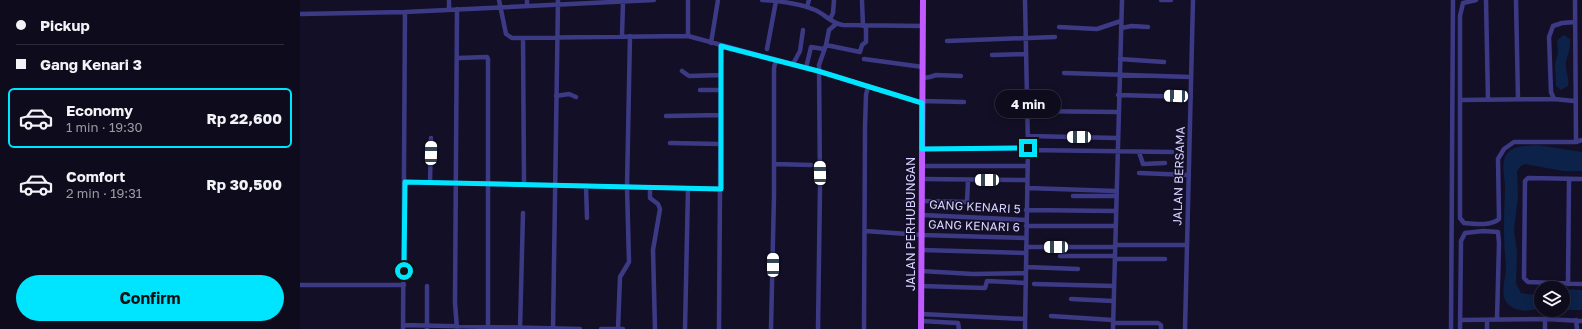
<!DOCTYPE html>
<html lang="en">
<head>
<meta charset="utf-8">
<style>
	:root { --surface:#0e0b1c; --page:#1c1929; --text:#f1f3f6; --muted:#9b9ba3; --line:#2e2b3b; --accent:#00e5ff }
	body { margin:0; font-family:"Golos Text",sans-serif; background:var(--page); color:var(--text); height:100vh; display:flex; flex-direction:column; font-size:15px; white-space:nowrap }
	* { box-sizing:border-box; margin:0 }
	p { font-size:13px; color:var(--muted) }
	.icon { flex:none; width:22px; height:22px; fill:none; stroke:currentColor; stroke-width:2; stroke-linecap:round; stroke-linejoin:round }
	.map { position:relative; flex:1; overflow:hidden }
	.sheet { display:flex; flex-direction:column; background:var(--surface); width:300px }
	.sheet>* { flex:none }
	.top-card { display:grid; align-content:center; height:88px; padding:0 16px; background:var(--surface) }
	.fabs { position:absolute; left:1234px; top:281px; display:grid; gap:8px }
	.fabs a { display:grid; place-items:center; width:36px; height:36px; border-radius:50%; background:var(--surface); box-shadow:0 2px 10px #0003,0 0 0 1px var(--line); font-size:20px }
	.end { position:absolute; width:18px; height:18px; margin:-9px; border:5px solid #00e5ff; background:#111; box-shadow:0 0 0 2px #111 }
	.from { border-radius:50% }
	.bubble { position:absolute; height:28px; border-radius:14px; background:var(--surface); box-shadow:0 2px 10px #0003,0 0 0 1px var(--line); font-size:13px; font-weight:700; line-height:28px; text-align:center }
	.car { position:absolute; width:12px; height:24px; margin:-12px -6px; border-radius:5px; box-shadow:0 0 3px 1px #0007; background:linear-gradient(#fff 24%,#345 0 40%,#fff 0 76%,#345 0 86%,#fff 0) }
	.top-card b { display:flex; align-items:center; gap:14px; height:38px; font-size:15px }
	.top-card b+b { border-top:1px solid var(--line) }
	.top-card i { width:10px; height:10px; background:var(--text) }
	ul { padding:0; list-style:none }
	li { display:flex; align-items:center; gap:12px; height:60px; margin:0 8px 6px; padding:0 8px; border:2px solid transparent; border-radius:6px }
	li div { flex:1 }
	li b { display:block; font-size:15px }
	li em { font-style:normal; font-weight:700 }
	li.current { border-color:var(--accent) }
	li>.icon { width:36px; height:36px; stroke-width:1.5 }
	.cta { display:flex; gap:8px; margin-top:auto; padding:8px 16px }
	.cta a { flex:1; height:46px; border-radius:24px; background:var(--accent); color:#111; font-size:16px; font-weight:700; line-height:46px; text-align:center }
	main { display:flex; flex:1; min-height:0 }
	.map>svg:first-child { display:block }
	.water { fill:#0c2248 }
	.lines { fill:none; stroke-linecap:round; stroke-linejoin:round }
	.minor { stroke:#3d3a85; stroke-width:4.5 }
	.major { stroke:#c25bff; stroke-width:6 }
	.route { stroke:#00e5ff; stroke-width:5 }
	.labels { text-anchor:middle; stroke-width:3; stroke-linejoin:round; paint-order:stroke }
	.street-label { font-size:12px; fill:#d9d4ff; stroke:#130f26 }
</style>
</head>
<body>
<main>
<section class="sheet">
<div class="top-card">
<b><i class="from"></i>Pickup</b>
<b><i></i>Gang Kenari 3</b>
</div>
<ul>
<li class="current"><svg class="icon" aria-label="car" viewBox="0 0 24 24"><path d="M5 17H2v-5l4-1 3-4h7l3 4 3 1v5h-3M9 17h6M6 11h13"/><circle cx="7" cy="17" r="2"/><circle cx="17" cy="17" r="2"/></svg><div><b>Economy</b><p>1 min · 19:30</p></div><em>Rp 22,600</em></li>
<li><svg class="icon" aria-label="car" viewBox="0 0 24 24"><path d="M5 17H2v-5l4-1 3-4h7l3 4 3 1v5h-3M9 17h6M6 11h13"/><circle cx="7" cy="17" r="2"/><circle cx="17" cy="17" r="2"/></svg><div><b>Comfort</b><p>2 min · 19:31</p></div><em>Rp 30,500</em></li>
</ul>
<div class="cta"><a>Confirm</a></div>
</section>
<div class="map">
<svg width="1282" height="329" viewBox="0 0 1282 329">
	<rect width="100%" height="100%" fill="#130f26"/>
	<path class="water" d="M1264 35 1270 39C1271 52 1265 57 1266 67 1266 74 1270 80 1268 86L1261 90 1256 86 1255 64 1258 52 1257 40Z
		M1237 145 1282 152V171H1263L1225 164 1221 166 1217 171 1218 197 1214 230 1217 252 1216 283 1221 293 1234 295 1241 293V308C1229 311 1216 313 1207 303 1199 294 1207 276 1206 264 1203 239 1204 216 1205 191 1206 179 1200 166 1206 155 1212 145 1227 146 1237 145Z
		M1263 289 1282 290V310H1263Z"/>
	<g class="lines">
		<path class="minor" d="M149 0V10
			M199 0 206 34 212 38 388 36 518 71 622 103
			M227 0V6
			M462 0C479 1 499 3 515 10 525 14 532 24 543 25L623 26
			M861 0H871
			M1176 0 1163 3 1160 16V218L1164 223C1175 224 1191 226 1199 219L1198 159 1204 149 1214 142H1276L1282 140
			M1186 0 1188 100
			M1216 0 1218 99
			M1275 0 1276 142
			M562 1 563 26
			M507 7 509 0
			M157 9 155 303 157 329
			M0 14 105 12 354 0
			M530 19 533 13 534 0
			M759 27 797 29 821 21
			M821 28 832 26 848 27
			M322 36 323 2
			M388 36V0
			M223 38 224 184
			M647 41 755 37
			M411 43 418 0
			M526 45 560 52 562 45 566 42V26
			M467 49 476 1
			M692 55 726 54
			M158 58 187 57 188 59V329
			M564 59 623 67
			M820 59 864 62
			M493 64 500 51 503 30
			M506 68 511 47 524 49
			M382 71 389 76 421 75
			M764 73 891 77
			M623 78 630 77 636 75 661 76
			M400 90H421
			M818 95 891 97
			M256 96 269 94 276 97
			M1160 100 1254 99
			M622 101 664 102
			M1274 101 1254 99 1251 92 1249 37 1253 26 1262 23 1275 22
			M727 111 818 112
			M366 116 421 115
			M728 136 817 138
			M370 143 421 144
			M622 149 728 148
			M728 150 872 152
			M839 152 843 164 865 163
			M474 164 511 165
			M622 166H727
			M839 173 889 175
			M622 179 727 180
			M1282 179 1228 178 1225 181 1224 278 1228 282 1282 284
			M105 182 421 189
			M130 182 131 138
			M286 186 287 218
			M350 187V198L358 204 360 209 353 250 355 329
			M727 188 816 191
			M773 196H816
			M622 201 667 202 668 180
			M726 210 816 211
			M622 215 726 220
			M726 226H815
			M565 231 622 235 726 238
			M815 245H886
			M726 247H815
			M622 250 726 253
			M760 256H815
			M815 259H865
			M726 267 778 269
			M621 271 673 274 726 273
			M734 284 814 286
			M1268 284 1269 179
			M0 285H104
			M127 286V329
			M621 286 685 288 687 281 726 283
			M771 299 813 301
			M621 314 725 319
			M751 316 813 320
			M1245 319V329
			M1160 320 1245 319 1282 321
			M1276 320 1277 329
			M621 321 658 323 659 329
			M813 323H858L861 325V329
			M103 325 280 329
			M103 329 105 12
			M220 329 223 213
			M253 329 258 0
			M301 329H323
			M318 329 320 277 329 262 327 187 330 36
			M385 329 388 188
			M419 329 421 46
			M471 329 474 195V68L476 60
			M518 329 520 186 519 65 526 45 529 30 536 24
			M564 329 565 127 566 95 568 86
			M725 329 728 148 725 0
			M813 329 822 0
			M885 329 893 0
			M1151 329 1153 0
			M1160 329 1161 241 1165 233 1183 231 1198 232 1199 243 1197 319
			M1187 329V320"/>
		<path class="major" d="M621 329 623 0"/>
	</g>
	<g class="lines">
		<path class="route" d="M104 271 105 182 421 189V46L518 71 622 103V149L728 148"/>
	</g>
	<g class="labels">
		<g class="street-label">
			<text transform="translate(879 176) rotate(-88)" y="4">JALAN BERSAMA</text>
			<text transform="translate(675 207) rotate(3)" y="4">GANG KENARI 5</text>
			<text transform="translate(611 224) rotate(-90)" y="4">JALAN PERHUBUNGAN</text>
			<text transform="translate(674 226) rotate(2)" y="4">GANG KENARI 6</text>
		</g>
	</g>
</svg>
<div class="fabs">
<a><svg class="icon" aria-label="layers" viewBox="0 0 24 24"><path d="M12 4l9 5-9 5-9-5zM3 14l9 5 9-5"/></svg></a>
</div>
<i class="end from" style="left:104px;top:271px"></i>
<i class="end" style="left:728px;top:148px"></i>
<div class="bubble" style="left:695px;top:90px;width:66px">4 min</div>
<i class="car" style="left:876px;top:96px;rotate:272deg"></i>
<i class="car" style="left:779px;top:137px;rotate:271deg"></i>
<i class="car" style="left:131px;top:153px;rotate:1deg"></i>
<i class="car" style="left:520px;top:173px;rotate:359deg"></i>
<i class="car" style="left:687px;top:180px;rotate:270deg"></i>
<i class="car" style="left:756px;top:247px;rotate:270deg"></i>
<i class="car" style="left:473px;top:265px;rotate:0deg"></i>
</div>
</main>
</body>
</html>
